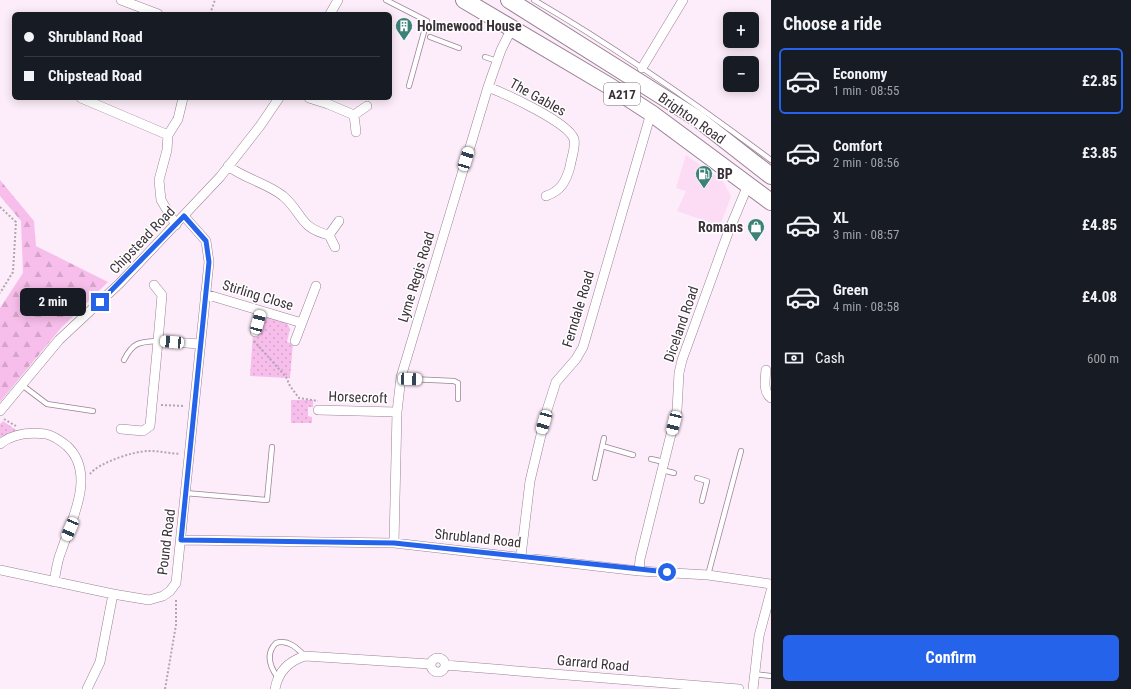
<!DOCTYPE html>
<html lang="en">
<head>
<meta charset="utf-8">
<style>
	:root { --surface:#171b24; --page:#20242c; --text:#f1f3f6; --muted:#9ea1a6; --line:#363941; --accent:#2563eb }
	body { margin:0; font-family:"Roboto Condensed",sans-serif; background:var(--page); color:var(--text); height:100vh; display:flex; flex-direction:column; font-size:15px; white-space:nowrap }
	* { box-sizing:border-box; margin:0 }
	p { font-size:13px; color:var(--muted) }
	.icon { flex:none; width:22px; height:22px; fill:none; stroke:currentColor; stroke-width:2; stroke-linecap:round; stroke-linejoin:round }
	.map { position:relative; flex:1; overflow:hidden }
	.details { display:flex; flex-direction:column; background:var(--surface); width:360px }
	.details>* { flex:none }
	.hud { position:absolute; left:12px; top:12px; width:380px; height:88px; border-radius:6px; box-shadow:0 2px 10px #0003; display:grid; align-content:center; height:88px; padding:0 12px; background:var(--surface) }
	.buttons { position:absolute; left:723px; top:12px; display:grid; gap:8px }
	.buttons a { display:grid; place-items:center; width:36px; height:36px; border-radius:6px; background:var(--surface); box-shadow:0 2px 10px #0003; font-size:20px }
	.end { position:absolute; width:18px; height:18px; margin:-9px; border:5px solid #2563eb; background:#fff; box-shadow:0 0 0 2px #fff }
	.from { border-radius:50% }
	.bubble { position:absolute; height:28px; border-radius:6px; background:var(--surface); box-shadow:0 2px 10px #0003; font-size:13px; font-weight:700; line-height:28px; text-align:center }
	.car { position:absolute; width:12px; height:24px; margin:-12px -6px; border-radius:5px; box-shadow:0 0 3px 1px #0007; background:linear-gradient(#fff 24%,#345 0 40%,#fff 0 76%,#345 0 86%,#fff 0) }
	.hud b { display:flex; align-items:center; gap:14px; height:38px; font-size:15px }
	.hud b+b { border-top:1px solid var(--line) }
	.hud i { width:10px; height:10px; background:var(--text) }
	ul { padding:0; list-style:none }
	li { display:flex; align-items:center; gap:12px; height:66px; margin:0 8px 6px; padding:0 4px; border:2px solid transparent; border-radius:6px }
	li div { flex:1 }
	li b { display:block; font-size:15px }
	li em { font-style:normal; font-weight:700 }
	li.selected { border-color:var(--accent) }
	li>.icon { width:36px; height:36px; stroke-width:1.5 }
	h2 { padding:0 12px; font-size:18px; line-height:48px }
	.pay { display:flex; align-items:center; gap:10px; height:44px; padding:0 12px; font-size:15px }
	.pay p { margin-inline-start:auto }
	.action { display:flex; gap:8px; margin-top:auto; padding:8px 12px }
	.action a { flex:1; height:46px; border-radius:6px; background:var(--accent); color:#fff; font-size:16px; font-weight:700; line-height:46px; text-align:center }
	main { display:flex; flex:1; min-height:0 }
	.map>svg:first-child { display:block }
	.built { fill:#fcdbf4 }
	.grass { fill:url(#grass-dots) }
	.forest { fill:url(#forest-firs) }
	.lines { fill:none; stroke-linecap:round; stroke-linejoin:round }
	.lane-casing { stroke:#9a8295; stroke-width:6 }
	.street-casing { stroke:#9a8295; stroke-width:10 }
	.highway-casing { stroke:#9a8295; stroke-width:18 }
	.path { stroke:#b2a5b0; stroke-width:2; stroke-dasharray:2 2; stroke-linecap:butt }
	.lane { stroke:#fff; stroke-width:4.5 }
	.street { stroke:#fff; stroke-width:9 }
	.highway { stroke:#fff; stroke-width:16 }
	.route { stroke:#2563eb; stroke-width:5 }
	.labels { text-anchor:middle; stroke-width:3; stroke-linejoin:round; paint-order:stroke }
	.shield { fill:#fff; stroke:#766f74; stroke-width:1 }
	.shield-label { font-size:13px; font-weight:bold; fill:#3b3139 }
	.poi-label { font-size:14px; font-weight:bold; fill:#3b3139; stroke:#fff; text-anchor:start }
	.street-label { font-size:14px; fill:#3b3139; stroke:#fff }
</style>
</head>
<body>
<main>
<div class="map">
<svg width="771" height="689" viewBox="0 0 771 689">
	<defs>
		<pattern id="grass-dots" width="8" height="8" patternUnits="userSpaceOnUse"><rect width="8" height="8" fill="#f7beeb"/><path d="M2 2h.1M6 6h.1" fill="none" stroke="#d5a4ca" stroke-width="1.8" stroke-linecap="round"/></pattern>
		<pattern id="forest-firs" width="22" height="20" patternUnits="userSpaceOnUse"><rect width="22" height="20" fill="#f7beeb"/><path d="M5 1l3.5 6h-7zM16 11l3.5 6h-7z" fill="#d5a4ca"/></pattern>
	</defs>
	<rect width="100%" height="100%" fill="#fdedfa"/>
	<path class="built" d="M686 155 722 180 731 196 720 226 677 211 686 191 676 188Z"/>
	<path class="grass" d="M268 317 287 323 290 329 287 342 293 344 290 378 250 376 253 333 260 334 264 319Z
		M291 400H313V407H308V416L312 417V423H291Z
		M3 421 16 430 0 437V424Z"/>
	<path class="forest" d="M0 180 34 221 36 246 108 282 61 328 0 402V308L23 273 21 221 0 196Z"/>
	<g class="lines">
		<defs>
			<path id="lane" d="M386 0 427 21 409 86
				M534 0C617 48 695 103 771 160
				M430 37 459 48
				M485 57 497 61
				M124 360C133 342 139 342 158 341
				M401 377 410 379 454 381 458 383V399
				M22 385 47 404 93 411
				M602 446 633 455
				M651 459 664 462
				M662 470 674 473
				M595 478 604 438
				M697 478 707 481 702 501
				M185 493 267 500 272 447
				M708 575 741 451
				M754 674 771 676
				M278 678C270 667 265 654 276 643 288 639 297 648 305 656"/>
			<path id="street" d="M121 0 158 14
				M330 14 338 0
				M642 68 683 0
				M488 87C506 94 568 122 574 139 576 147 571 159 570 167 566 181 561 191 546 196
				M81 98 168 135
				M309 98 328 104 354 115
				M356 132 354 115 367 106
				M228 166C245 179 267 183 283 196 303 213 299 228 329 235
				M176 225 161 200 159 180 167 150 168 135 178 119 183 98
				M335 247 329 235 339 221
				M154 285 162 295 158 341
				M205 294 302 323
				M255 332 261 311
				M295 341 316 286
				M766 370C765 380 763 392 771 398
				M318 410 397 412
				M0 411 59 340 120 283 220 177 260 126 279 98
				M121 429 143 431 150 426 158 341 200 344
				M0 444C13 433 29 432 46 434 54 436 61 441 67 446 97 474 71 521 61 552 57 561 56 572 54 582
				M181 540 394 543 639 571 708 575 771 584
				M394 543 397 412 401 377 488 87 501 50 512 28
				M521 556 530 481 547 410 556 382 576 359 583 347 651 113
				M0 570 113 594 149 600 163 596 170 591 176 583 209 262 206 241 184 216
				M639 571 640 559 677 410 679 373 682 360 728 233 748 185
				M431 665a7 7 0 1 1 14 0a7 7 0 1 1-14 0Z
				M445 665 739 689
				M87 689 100 662 113 594
				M275 689C278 672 289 661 305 656L430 664
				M753 689 759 636 771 591"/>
			<path id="highway" d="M464 0 611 87 651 113 771 202
				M509 0 698 119 771 176"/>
		</defs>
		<use href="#lane" class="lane-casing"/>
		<use href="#street" class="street-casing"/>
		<use href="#highway" class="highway-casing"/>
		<path class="path" d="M210 14 215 0
			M0 207 16 222 13 272 0 293
			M254 341 286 377 290 386 299 398 318 401
			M161 405 185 406
			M4 419 16 426
			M90 474C98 463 134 451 148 451 159 451 169 453 180 454
			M165 689 176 625V599"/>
		<use href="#lane" class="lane"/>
		<use href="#street" class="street"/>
		<use href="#highway" class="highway"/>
	</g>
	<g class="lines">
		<path class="route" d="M100 302 184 216 206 241 209 262 181 540 394 543 667 572"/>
	</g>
	<defs>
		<symbol id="building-pin" viewBox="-11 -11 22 30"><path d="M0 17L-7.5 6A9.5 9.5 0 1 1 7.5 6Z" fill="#3c8278" stroke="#fff"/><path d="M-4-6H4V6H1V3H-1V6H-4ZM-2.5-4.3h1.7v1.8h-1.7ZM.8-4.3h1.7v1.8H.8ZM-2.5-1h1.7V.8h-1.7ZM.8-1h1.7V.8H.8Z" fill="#fff"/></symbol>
		<symbol id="fuel-pin" viewBox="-11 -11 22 30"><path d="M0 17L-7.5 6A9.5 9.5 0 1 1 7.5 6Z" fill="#3c8278" stroke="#fff"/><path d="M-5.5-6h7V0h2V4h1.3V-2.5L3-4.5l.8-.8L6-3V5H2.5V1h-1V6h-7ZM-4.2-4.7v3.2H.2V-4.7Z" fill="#fff"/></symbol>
		<symbol id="shop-pin" viewBox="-11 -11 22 30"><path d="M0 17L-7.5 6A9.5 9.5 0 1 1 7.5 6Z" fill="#3c8278" stroke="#fff"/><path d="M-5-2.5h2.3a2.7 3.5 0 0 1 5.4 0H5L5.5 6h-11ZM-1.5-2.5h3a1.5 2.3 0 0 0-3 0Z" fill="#fff"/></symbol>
	</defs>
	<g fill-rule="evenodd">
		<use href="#building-pin" x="394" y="16" width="20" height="27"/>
		<use href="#fuel-pin" x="694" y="164" width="20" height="27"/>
		<use href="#shop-pin" x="746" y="217" width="20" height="27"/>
	</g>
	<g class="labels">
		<rect class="shield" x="604" y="83" width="36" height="22" rx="3"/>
		<g class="shield-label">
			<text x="622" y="99">A217</text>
		</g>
		<g class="poi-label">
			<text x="417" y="31">Holmewood House</text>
			<text x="717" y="179">BP</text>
			<text x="743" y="232" text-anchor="end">Romans</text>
		</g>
		<g class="street-label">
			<text transform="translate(538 97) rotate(29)" y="5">The Gables</text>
			<text transform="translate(692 118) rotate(35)" y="5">Brighton Road</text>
			<text transform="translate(142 240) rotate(-46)" y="5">Chipstead Road</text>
			<text transform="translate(416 277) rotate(-73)" y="5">Lyme Regis Road</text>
			<text transform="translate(258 295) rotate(17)" y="5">Stirling Close</text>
			<text transform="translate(578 309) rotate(-73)" y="5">Ferndale Road</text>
			<text transform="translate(681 324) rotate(-71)" y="5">Diceland Road</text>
			<text transform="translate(358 397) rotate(2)" y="5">Horsecroft</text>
			<text transform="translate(478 538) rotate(6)" y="5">Shrubland Road</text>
			<text transform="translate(166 542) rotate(-83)" y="5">Pound Road</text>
			<text transform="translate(593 663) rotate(5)" y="5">Garrard Road</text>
		</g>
	</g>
</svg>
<div class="buttons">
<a>+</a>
<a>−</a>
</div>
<i class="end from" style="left:667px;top:572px"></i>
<i class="end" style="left:100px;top:302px"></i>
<div class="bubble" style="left:20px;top:288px;width:66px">2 min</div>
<i class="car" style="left:466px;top:159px;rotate:17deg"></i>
<i class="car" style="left:258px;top:322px;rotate:15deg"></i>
<i class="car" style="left:172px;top:342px;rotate:275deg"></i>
<i class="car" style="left:410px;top:379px;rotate:92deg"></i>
<i class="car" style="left:544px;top:422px;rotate:196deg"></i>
<i class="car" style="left:674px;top:423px;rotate:194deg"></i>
<i class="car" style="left:70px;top:529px;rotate:203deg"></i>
<div class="hud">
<b><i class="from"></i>Shrubland Road</b>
<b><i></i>Chipstead Road</b>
</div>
</div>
<section class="details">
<h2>Choose a ride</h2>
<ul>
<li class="selected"><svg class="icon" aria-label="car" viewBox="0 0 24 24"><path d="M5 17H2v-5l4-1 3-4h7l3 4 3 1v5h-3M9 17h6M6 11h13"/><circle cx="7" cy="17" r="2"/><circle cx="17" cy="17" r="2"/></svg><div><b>Economy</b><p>1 min · 08:55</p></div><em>£2.85</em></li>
<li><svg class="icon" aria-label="car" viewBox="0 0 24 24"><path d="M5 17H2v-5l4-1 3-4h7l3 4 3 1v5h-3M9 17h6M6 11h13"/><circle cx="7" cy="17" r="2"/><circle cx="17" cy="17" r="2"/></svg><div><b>Comfort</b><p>2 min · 08:56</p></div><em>£3.85</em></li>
<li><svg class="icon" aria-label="car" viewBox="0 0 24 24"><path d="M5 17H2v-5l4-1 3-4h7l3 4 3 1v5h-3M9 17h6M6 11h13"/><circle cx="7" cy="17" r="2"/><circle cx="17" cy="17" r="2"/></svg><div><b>XL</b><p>3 min · 08:57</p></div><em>£4.85</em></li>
<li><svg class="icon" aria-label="car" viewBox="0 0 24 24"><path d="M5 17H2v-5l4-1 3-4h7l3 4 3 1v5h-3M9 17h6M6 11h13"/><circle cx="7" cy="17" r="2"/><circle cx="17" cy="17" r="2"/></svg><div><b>Green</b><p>4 min · 08:58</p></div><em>£4.08</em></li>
</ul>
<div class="pay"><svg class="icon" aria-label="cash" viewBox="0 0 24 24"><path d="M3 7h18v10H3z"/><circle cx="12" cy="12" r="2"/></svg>Cash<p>600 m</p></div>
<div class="action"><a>Confirm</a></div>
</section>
</main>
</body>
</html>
